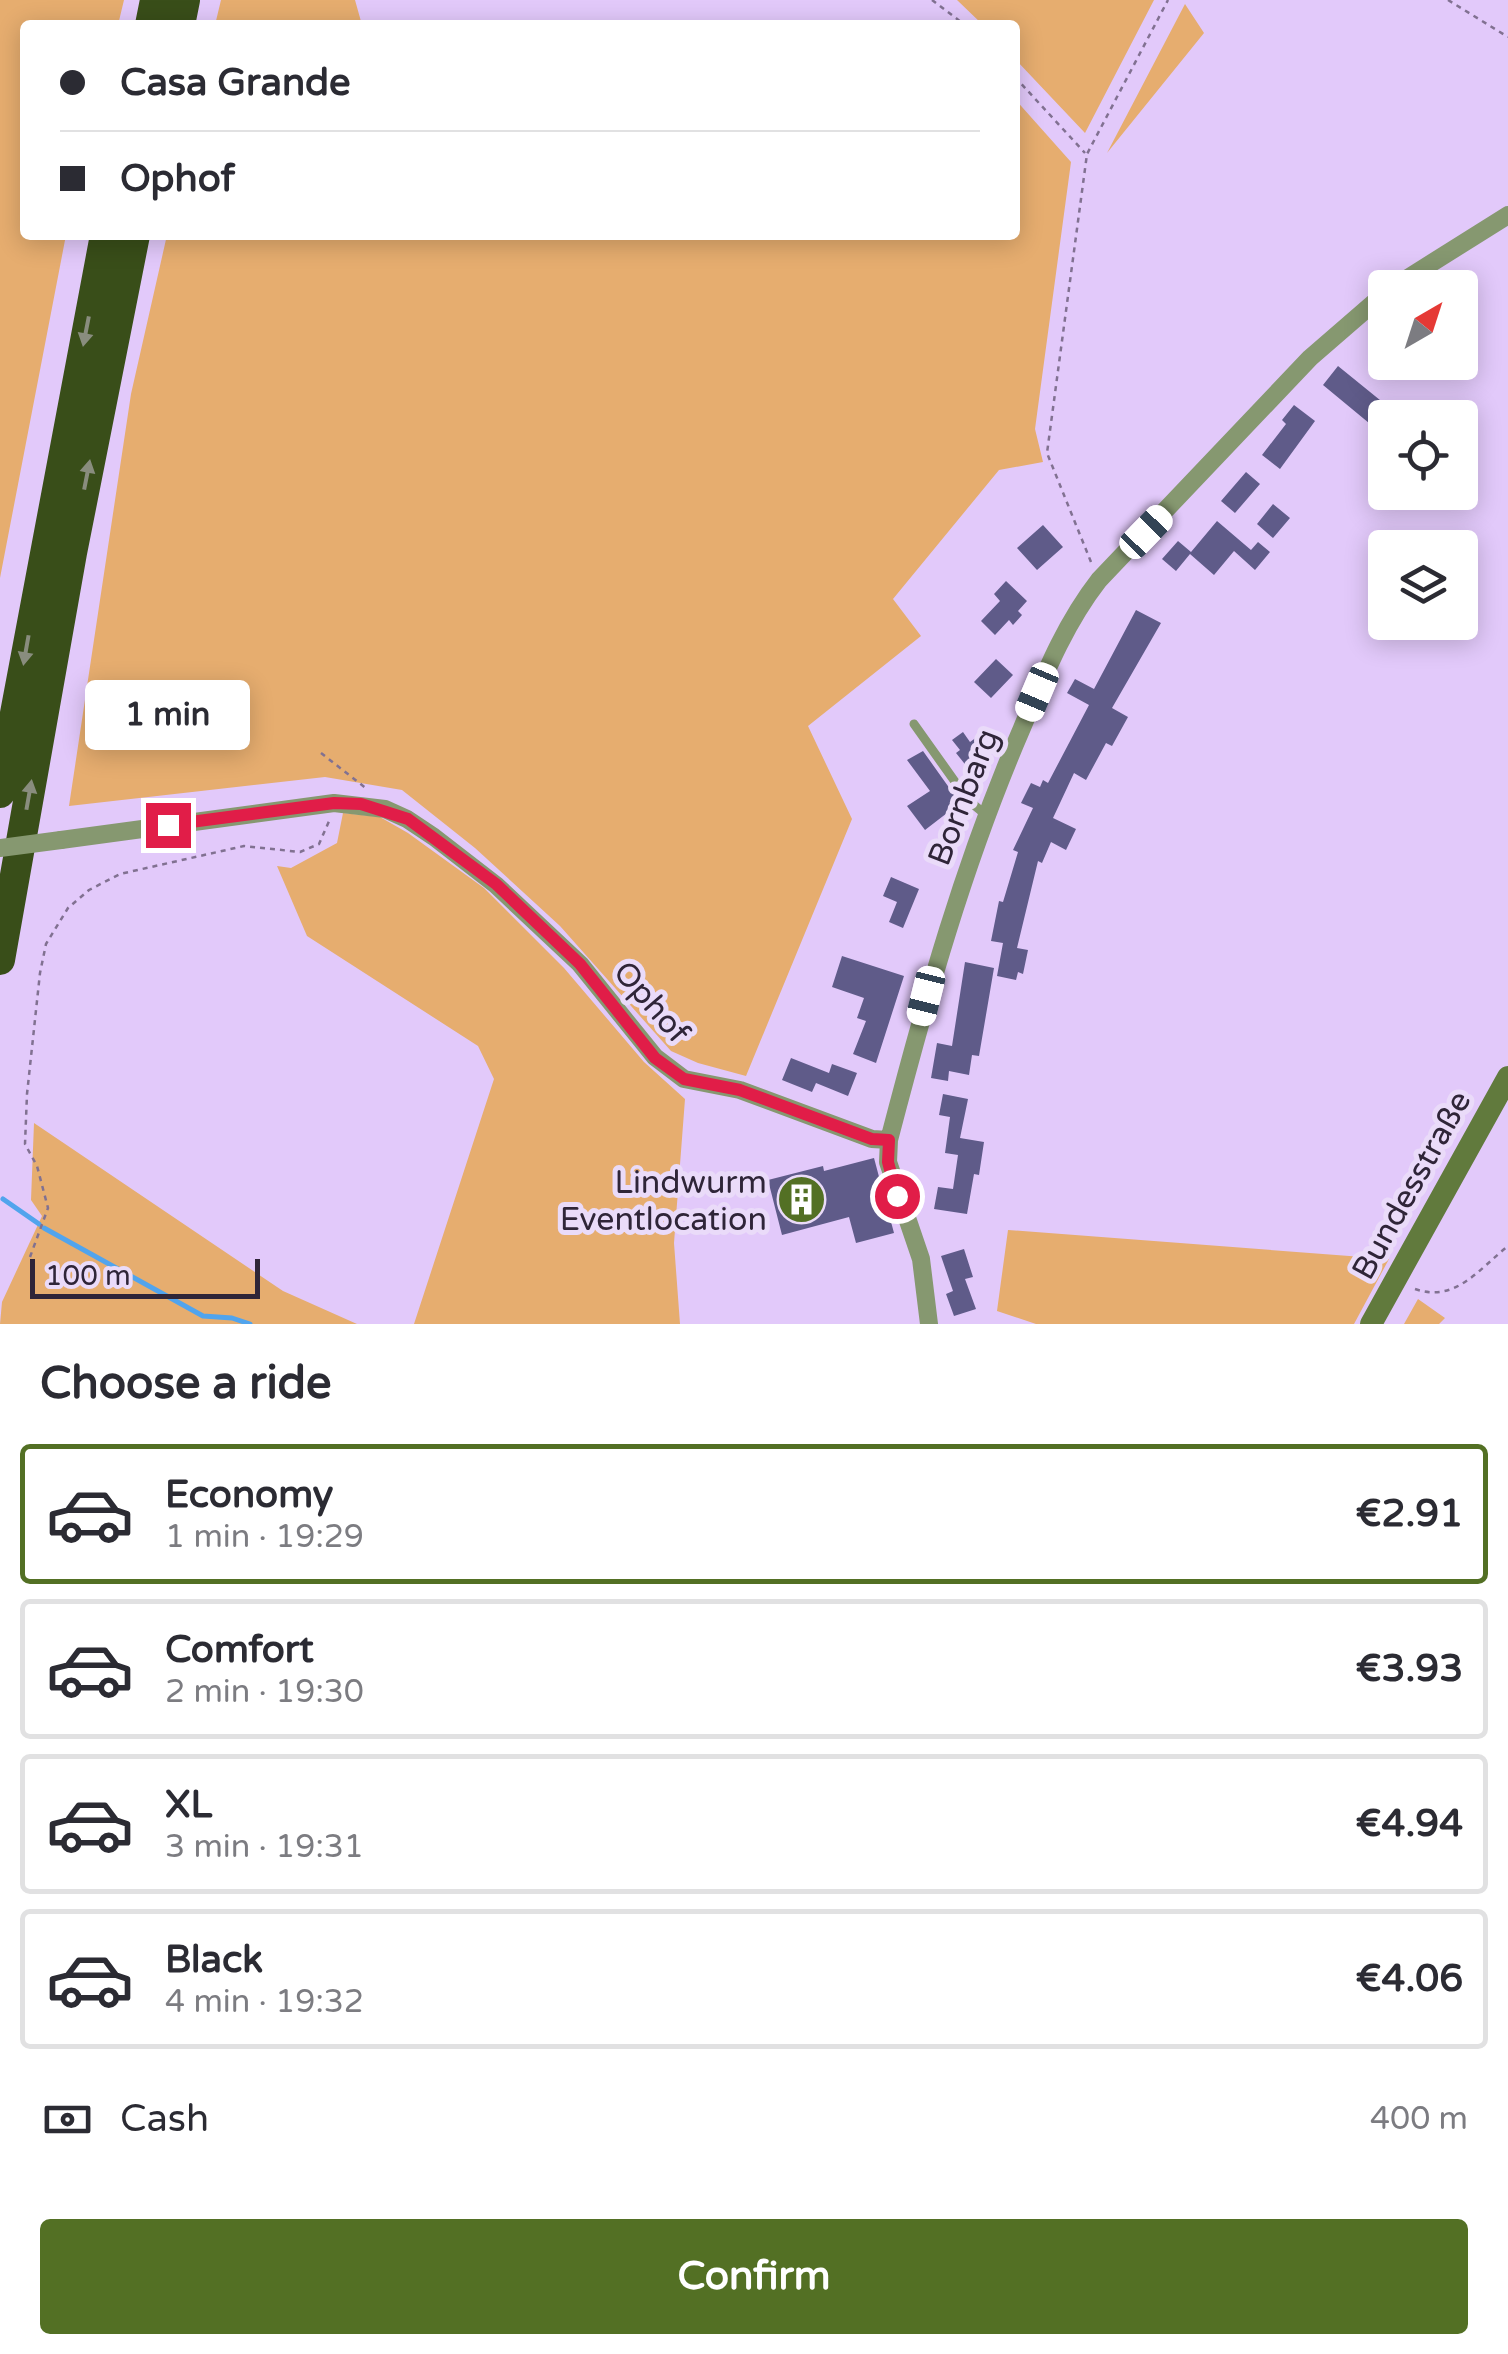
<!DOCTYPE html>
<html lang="en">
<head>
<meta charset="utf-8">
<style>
	:root { --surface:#fff; --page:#f7f7f7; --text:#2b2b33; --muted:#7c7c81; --line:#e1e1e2; --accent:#537024 }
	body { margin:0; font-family:"Varela Round",sans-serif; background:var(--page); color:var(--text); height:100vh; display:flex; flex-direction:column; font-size:38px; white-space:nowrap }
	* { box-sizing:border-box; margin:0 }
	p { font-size:32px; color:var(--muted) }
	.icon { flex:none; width:55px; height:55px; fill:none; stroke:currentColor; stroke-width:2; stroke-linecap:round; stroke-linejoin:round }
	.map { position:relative; height:1324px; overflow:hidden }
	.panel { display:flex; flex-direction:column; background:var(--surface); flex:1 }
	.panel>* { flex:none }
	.banner { position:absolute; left:20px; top:20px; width:1000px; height:220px; border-radius:10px; box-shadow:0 5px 25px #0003; display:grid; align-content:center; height:220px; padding:0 40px; background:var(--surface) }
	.needle { width:65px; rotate:39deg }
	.controls { position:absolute; left:1368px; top:270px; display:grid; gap:20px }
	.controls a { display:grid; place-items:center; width:110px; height:110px; border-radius:10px; background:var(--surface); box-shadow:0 5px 25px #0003; font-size:50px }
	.scale { position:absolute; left:30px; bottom:25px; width:230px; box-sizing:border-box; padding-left:10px; border:5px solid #2f2538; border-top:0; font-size:28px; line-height:35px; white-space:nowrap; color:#2f2538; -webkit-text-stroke:8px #eadbf9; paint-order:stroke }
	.end { position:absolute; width:45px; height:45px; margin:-22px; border:12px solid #e11d48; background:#fff; box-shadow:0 0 0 5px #fff }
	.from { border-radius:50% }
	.bubble { position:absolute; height:70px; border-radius:10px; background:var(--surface); box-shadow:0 5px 25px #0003; font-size:32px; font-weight:700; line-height:70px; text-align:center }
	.car { position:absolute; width:30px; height:60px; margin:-30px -15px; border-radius:12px; box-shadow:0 0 8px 2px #0007; background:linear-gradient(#fff 24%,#345 0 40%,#fff 0 76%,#345 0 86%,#fff 0) }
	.banner b { display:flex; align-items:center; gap:35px; height:95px; font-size:38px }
	.banner b+b { border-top:2px solid var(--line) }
	.banner i { width:25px; height:25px; background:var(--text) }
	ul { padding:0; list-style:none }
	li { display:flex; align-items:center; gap:30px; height:140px; margin:0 20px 15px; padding:0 20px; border:5px solid var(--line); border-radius:10px }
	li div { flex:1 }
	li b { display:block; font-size:38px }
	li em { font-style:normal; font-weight:700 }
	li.active { border-color:var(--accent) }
	li>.icon { width:90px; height:90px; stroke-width:1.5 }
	h2 { padding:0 40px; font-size:45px; line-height:120px }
	.pay { display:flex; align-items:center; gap:25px; height:110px; padding:0 40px; font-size:38px }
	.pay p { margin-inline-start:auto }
	.action { display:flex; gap:20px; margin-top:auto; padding:20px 40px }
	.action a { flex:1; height:115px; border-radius:10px; background:var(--accent); color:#fff; font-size:40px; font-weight:700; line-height:115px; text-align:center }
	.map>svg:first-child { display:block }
	.green { fill:#e6ad6f }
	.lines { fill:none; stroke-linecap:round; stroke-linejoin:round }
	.stream { stroke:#51a4ed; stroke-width:5 }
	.building { fill:#5f5b89 }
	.path { stroke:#817191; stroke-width:2.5; stroke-dasharray:5 5; stroke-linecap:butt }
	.lane { stroke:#869870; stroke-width:9 }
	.street { stroke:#869870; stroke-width:18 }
	.secondary { stroke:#617a3d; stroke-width:22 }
	.highway { stroke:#394e19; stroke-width:30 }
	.street-bridge { stroke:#869870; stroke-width:18 }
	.oneway { fill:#898d7e }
	.route { stroke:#e11d48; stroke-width:12 }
	.labels { text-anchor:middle; stroke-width:10; stroke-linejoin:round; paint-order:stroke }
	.street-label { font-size:32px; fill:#2f2538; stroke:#eadbf9 }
	.poi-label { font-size:32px; fill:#2f2538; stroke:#eadbf9; text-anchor:end }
</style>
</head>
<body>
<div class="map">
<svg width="1508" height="1324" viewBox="0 0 1508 1324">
	<rect width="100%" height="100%" fill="#e2c9fa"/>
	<path class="green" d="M0 0H124L118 25H25V235H66L0 578Z
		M221 0H355L362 25H215Z
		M957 0H1154L1085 133 1015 59V25H983Z
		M1185 4 1204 33 1107 153Z
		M1015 99 1071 162 1035 429 1043 462 999 470 893 599 921 636 808 726 852 819 746 1076 698 1063 671 1051 560 926 475 848 402 790 325 777 69 806 131 394 167 235H1015Z
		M343 813 380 817 408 833 484 888 564 968 644 1062 685 1099 674 1243 680 1324H414L494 1079 478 1046 307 936 277 866 291 868 337 843Z
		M34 1123 283 1291 357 1324H0L2 1302 42 1216 31 1200Z
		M1008 1230 1389 1259 1354 1324H1036L997 1311Z
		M1418 1299 1445 1318 1439 1324H1404Z"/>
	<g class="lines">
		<path class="stream" d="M3 1199 39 1224
			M44 1228 203 1316 232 1318 250 1324"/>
	</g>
	<path class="building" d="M1338 366 1391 409 1375 428 1323 385Z
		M1294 405 1315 421 1280 469 1262 455 1286 424 1282 420Z
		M1246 472 1260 484 1235 513 1221 501Z
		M1273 504 1290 518 1273 538 1257 524Z
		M1217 521 1251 550 1258 542 1270 552 1255 570 1234 551 1214 575 1190 554 1176 571 1162 559 1178 541 1191 552Z
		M1043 525 1063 547 1037 570 1017 548Z
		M1006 581 1027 601 1018 611 1022 615 1013 625 1009 620 995 635 981 621 1000 601 994 594Z
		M1136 610 1161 623 1112 708 1128 717 1112 746 1106 743 1086 780 1074 773 1053 818 1076 829 1066 850 1051 842 1042 863 1038 861 1017 948 1028 950 1023 974 1018 972 1016 980 997 976 1003 943 991 941 999 901 1003 902 1018 852 1013 850 1033 808 1021 803 1031 783 1040 787 1043 780 1048 783 1089 705 1067 693 1075 679 1094 689Z
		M996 659 1013 675 991 698 974 682Z
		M963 732 970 742 977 737 989 753 968 768 956 753 960 750 952 740Z
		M923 751 960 803 925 830 907 806 930 791 907 760Z
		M891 877 919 889 903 928 889 922 897 902 883 896Z
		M842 956 904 976 876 1063 853 1054 866 1021 857 1018 864 998 832 987Z
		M965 962 994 968 979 1056 972 1055 969 1075 949 1071 948 1081 931 1078 937 1043 952 1046Z
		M791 1058 829 1073 832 1064 857 1073 848 1096 816 1083 812 1092 782 1080Z
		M943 1094 968 1099 960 1138 984 1142 979 1175 974 1174 967 1214 934 1209 938 1187 953 1189 958 1155 945 1153 950 1117 939 1115Z
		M874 1158 894 1233 856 1243 849 1217 782 1235 768 1180 823 1166 824 1171Z
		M964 1249 973 1277 965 1279 976 1309 954 1316 946 1294 953 1291 941 1256Z"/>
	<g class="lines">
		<path class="path" d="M932 0 965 25
			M1448 0 1508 37
			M1015 77 1085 153
			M1091 562 1047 453 1087 154 1168 0
			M321 753 367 789
			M30 1257 48 1208 37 1166 25 1144 27 1094 40 973 46 944 68 908 89 890 120 874 244 846 300 852 319 844 330 819
			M1415 1289C1455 1303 1478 1270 1508 1246"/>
		<path class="lane" d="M914 724 968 800 986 815"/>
		<path class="street" d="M1392 288 1508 215
			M61 840 334 803 385 809 407 819 434 837 496 885 580 964 655 1057 684 1079 740 1090 872 1139 889 1140
			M929 1324 921 1259 888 1162 889 1140C926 998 964 862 1022 728 1044 676 1064 625 1099 580L1310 358 1385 293"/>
		<path class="secondary" d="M1371 1324 1508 1077"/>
		<path class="highway" d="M150 25 155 0
			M180 25 185 0
			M0 793 105 235
			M0 960 72 553 135 235"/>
		<path class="street-bridge" d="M0 848 61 840"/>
	</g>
	<defs><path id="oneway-solid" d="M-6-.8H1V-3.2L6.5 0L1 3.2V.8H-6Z" transform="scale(2.5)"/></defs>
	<g class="oneway">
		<use href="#oneway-solid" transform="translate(86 331) rotate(101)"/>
		<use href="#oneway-solid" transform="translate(87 475) rotate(-79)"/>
		<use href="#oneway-solid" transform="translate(26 650) rotate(100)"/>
		<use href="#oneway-solid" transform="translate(29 795) rotate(-80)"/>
	</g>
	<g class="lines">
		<path class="route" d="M168 825 334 803 361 804 408 819 496 884 580 964 655 1058 684 1079 740 1090 872 1139 889 1140 888 1162 897 1196"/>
	</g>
	<defs>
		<symbol id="building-disc" viewBox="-11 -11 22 22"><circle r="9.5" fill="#537024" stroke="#eadbf9"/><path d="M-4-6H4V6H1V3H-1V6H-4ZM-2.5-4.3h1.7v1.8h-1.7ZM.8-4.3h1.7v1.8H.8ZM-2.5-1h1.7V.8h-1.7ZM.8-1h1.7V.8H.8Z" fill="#fff"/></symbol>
	</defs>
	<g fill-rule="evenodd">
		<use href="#building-disc" x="774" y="1172" width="55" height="55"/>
	</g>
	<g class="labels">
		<g class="street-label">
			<text transform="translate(963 797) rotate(-69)" y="11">Bornbarg</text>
			<text transform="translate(652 1002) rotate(49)" y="11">Ophof</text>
			<text transform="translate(1411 1185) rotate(-61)" y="11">Bundesstraße</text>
		</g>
		<g class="poi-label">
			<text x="767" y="1193">Lindwurm<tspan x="767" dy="37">Eventlocation</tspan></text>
		</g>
	</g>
</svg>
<div class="controls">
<a><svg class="needle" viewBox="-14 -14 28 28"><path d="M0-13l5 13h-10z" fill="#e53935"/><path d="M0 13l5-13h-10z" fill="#7c7c81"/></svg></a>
<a><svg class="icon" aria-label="locate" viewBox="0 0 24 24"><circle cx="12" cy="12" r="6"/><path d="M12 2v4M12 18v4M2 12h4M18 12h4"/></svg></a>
<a><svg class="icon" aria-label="layers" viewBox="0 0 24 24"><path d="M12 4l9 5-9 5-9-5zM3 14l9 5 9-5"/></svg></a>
</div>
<div class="scale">100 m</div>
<i class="end from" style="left:897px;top:1196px"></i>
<i class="end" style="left:168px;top:825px"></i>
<div class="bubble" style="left:85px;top:680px;width:165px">1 min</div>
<i class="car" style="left:1146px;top:532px;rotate:44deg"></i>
<i class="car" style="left:1037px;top:692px;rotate:203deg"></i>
<i class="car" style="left:926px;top:996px;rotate:194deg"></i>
<div class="banner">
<b><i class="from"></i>Casa Grande</b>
<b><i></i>Ophof</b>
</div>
</div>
<section class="panel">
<h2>Choose a ride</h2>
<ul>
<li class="active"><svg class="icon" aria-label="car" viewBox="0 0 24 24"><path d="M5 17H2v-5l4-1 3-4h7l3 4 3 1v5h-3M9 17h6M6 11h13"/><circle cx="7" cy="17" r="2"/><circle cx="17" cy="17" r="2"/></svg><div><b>Economy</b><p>1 min · 19:29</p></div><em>€2.91</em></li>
<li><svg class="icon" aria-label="car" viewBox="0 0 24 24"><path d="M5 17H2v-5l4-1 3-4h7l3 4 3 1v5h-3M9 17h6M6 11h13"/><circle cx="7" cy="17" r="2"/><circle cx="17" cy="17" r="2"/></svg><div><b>Comfort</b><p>2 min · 19:30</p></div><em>€3.93</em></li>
<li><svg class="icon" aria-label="car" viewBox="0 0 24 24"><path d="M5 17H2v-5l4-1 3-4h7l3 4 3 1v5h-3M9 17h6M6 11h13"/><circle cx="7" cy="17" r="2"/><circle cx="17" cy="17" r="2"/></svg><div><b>XL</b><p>3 min · 19:31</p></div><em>€4.94</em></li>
<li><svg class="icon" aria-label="car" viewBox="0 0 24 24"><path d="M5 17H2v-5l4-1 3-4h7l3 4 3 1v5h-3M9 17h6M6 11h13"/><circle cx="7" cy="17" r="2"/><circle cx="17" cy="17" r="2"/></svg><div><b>Black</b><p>4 min · 19:32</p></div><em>€4.06</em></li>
</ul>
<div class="pay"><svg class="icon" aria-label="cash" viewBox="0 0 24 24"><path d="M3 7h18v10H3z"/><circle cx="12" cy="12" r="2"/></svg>Cash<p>400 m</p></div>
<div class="action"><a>Confirm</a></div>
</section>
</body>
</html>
